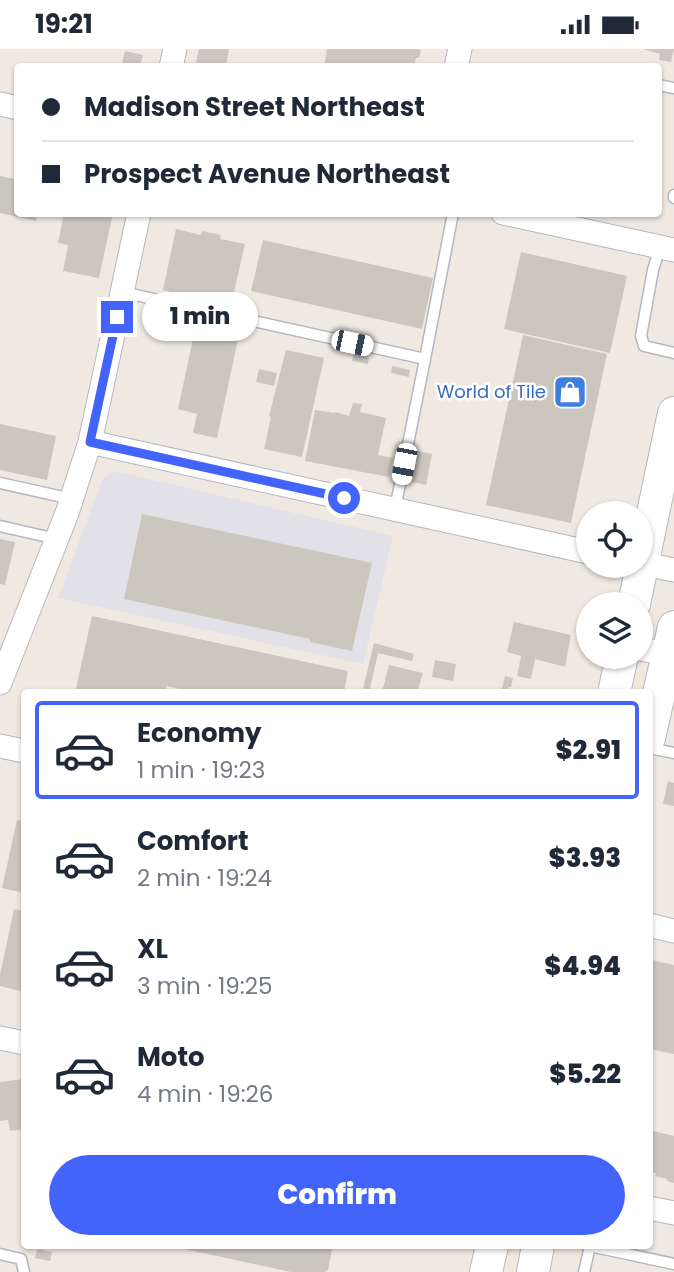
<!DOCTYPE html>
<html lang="en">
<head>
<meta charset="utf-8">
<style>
	:root { --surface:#fff; --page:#f6f6f7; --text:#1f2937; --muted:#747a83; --line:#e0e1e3; --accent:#4264fb }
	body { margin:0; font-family:Poppins,sans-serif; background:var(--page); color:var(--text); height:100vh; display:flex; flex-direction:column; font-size:26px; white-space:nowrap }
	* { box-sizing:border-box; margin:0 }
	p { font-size:23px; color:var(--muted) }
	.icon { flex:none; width:38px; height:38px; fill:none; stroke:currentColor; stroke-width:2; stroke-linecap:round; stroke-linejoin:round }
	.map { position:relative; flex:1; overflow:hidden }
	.details { position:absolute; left:21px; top:640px; width:632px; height:560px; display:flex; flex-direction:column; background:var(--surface); border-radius:7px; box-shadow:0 2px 5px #0004 }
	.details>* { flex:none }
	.top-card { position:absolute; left:14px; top:14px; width:648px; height:154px; border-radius:7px; box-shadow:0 2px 5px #0004; display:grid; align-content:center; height:154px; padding:0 28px; background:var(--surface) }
	.fabs { position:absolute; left:576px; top:452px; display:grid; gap:14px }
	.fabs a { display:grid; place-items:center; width:77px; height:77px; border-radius:50%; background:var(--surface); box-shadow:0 2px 5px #0004; font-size:35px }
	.end { position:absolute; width:32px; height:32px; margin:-16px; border:9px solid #4264fb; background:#fff; box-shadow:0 0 0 4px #fff }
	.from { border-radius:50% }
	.bubble { position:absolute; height:49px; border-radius:24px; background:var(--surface); box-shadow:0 2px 5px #0004; font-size:23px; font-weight:800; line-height:49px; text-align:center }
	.car { position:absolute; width:21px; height:42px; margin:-21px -10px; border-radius:9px; box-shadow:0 0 5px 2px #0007; background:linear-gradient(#fff 24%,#345 0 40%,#fff 0 76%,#345 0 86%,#fff 0) }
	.top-card b { display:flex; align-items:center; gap:24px; height:66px; font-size:26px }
	.top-card b+b { border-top:2px solid var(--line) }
	.top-card i { width:18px; height:18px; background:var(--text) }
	ul { padding:12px 0 0; list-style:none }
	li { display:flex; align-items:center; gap:21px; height:98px; margin:0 14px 10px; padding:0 14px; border:4px solid transparent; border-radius:7px }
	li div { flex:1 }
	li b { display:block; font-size:26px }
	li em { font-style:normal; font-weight:800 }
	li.on { border-color:var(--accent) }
	li>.icon { width:63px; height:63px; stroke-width:1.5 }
	.primary-button { display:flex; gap:14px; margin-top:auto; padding:14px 28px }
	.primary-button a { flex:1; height:80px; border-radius:42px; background:var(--accent); color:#fff; font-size:28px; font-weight:800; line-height:80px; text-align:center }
	.status { display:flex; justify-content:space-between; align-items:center; height:49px; padding:0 35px; background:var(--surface); direction:ltr }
	.status svg { height:19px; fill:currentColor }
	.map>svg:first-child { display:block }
	.industrial { fill:#e3e1e8 }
	.building { fill:#cbc7bf }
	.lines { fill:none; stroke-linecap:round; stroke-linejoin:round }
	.service-casing { stroke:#b4b7c1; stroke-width:13 }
	.minor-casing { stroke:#b4b7c1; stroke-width:25 }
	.secondary-casing { stroke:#b4b7c1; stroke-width:34 }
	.service { stroke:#fff; stroke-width:10 }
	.minor { stroke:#fff; stroke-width:23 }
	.secondary { stroke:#fff; stroke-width:32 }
	.route { stroke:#4264fb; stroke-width:9 }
	.labels { text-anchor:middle; stroke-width:5; stroke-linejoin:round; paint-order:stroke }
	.shop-label { font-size:18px; fill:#366cbe; stroke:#fff; text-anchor:end }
</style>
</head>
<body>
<div class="status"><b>19:21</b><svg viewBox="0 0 49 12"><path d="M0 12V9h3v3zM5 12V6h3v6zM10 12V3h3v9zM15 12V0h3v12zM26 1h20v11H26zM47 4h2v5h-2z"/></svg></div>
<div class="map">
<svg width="674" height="1223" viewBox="0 0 674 1223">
	<rect width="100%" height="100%" fill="#efe9e1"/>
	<path class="industrial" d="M118 423 393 487 363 615 58 549 102 431 109 424Z"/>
	<path class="building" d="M199 0H229L226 18H195Z
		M327 0H417L421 1 419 9H416L414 18H324Z
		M643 0H674L671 13 659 11 660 5Z
		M125 2 143 6 140 18H121Z
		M0 127 18 131V164H37L36 172 0 164Z
		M64 164H113L99 229 63 222 68 196 58 194Z
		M176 180 201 186 202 182 221 186 220 190 245 195 231 256 163 241Z
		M263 191 433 229 422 280 251 242Z
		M521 203 627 227 610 304 504 280Z
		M196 276 232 283 233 279 240 281 217 389 193 384 197 365 178 360Z
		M523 286 607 305 571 474 486 456Z
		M286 301 324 309 302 408 264 400 271 368 269 367Z
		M354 305 369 308 368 315 352 312Z
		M392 317 410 321 409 328 391 324Z
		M259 320 277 324 274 337 256 333Z
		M353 354 362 355 360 363 386 369 378 406 393 409 389 428 305 412 315 361 335 364V363L349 367Z
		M0 375 56 387 47 431 0 421Z
		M414 401 432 405 426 436 408 432Z
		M142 465 372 514 352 602 310 593V590L124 550Z
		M0 490 15 493 5 536 0 535Z
		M92 567 348 622 344 644H198L167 637 165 644H75Z
		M514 573 571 586 565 618 535 610 531 630 517 627 521 607 507 603Z
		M374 594 414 605 412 612 378 604 369 644H362Z
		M435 611 456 615 453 632 432 628Z
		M389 616 423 624 417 644 382 643Z
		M505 627 513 629 511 638H508L507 644H501Z
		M668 732 674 734V757L663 755Z
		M17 771 24 772V844L2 839Z
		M14 860 24 862V943L0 937V926Z
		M652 911 674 916V1005L649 1000V924Z
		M24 1030V1080L10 1082 8 1071 0 1072V1033Z
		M649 1081 674 1087V1134L667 1132V1130L655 1127 656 1124 649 1123Z
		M181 1197H333L328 1221 325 1223H291L180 1199Z
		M37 1200 52 1203 50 1212 35 1209Z"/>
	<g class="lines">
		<defs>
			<path id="service" d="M658 36 674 39
				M674 146V149
				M660 198 653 221 641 287 644 297 674 304
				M122 243 425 310 395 460
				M425 310 453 164
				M0 434 72 450
				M0 477 57 490
				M649 699 674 704
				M590 1197 674 1215
				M0 1205 21 1210 24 1223
				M584 1223 590 1197"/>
			<path id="minor" d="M171 18 175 0
				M456 18 460 0
				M0 55 18 59
				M503 164 674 201
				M90 393 588 503
				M640 514 674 521
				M640 600 674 606
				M0 634 67 464 90 393 139 164
				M0 697 24 702
				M649 876 674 882
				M0 989 24 994
				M649 1159 674 1164"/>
			<path id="secondary" d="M634 555 674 364
				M614 644 622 607
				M649 689 674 578
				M486 1223 492 1197
				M533 1223 538 1197"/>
		</defs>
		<use href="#service" class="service-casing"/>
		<use href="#minor" class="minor-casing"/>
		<use href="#secondary" class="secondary-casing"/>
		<use href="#service" class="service"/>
		<use href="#minor" class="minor"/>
		<use href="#secondary" class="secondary"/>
	</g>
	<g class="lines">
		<path class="route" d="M117 268 90 393 344 449"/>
	</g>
	<defs>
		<symbol id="shop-square" viewBox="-11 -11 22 22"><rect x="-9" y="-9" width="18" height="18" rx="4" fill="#3f7fe0" stroke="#fff"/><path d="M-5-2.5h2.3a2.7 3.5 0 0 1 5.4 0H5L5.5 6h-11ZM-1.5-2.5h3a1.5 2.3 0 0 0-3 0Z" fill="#fff"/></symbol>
	</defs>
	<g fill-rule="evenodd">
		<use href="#shop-square" x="551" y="324" width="38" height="38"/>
	</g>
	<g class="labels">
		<g class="shop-label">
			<text x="546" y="349">World of Tile</text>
		</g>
	</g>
</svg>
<div class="fabs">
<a><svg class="icon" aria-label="locate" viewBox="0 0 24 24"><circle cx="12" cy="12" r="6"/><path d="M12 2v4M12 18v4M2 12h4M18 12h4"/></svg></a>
<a><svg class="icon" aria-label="layers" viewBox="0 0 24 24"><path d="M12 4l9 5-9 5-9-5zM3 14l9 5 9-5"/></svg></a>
</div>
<i class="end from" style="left:344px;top:449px"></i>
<i class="end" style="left:117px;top:268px"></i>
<div class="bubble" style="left:142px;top:243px;width:116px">1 min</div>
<i class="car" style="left:352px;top:294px;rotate:102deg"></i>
<i class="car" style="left:404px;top:415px;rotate:191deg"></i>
<div class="top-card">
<b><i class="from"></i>Madison Street Northeast</b>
<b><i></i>Prospect Avenue Northeast</b>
</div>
<section class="details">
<ul>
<li class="on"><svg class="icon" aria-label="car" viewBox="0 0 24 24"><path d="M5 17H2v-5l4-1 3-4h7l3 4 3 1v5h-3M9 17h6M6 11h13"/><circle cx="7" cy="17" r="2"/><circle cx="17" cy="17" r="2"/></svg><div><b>Economy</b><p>1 min · 19:23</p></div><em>$2.91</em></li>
<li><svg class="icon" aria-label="car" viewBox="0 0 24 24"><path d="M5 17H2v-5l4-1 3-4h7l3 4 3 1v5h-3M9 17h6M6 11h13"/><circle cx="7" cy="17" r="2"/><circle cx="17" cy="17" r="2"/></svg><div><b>Comfort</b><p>2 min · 19:24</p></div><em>$3.93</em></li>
<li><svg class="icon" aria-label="car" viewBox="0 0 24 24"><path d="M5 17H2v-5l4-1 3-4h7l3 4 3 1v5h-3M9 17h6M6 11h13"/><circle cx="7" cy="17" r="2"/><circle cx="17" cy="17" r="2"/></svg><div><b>XL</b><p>3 min · 19:25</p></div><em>$4.94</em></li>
<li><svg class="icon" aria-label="car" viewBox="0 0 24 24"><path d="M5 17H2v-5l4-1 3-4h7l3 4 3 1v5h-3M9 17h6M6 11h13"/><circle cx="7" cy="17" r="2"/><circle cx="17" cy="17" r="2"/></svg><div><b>Moto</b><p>4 min · 19:26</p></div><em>$5.22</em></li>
</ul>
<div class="primary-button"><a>Confirm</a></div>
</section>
</div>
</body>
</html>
